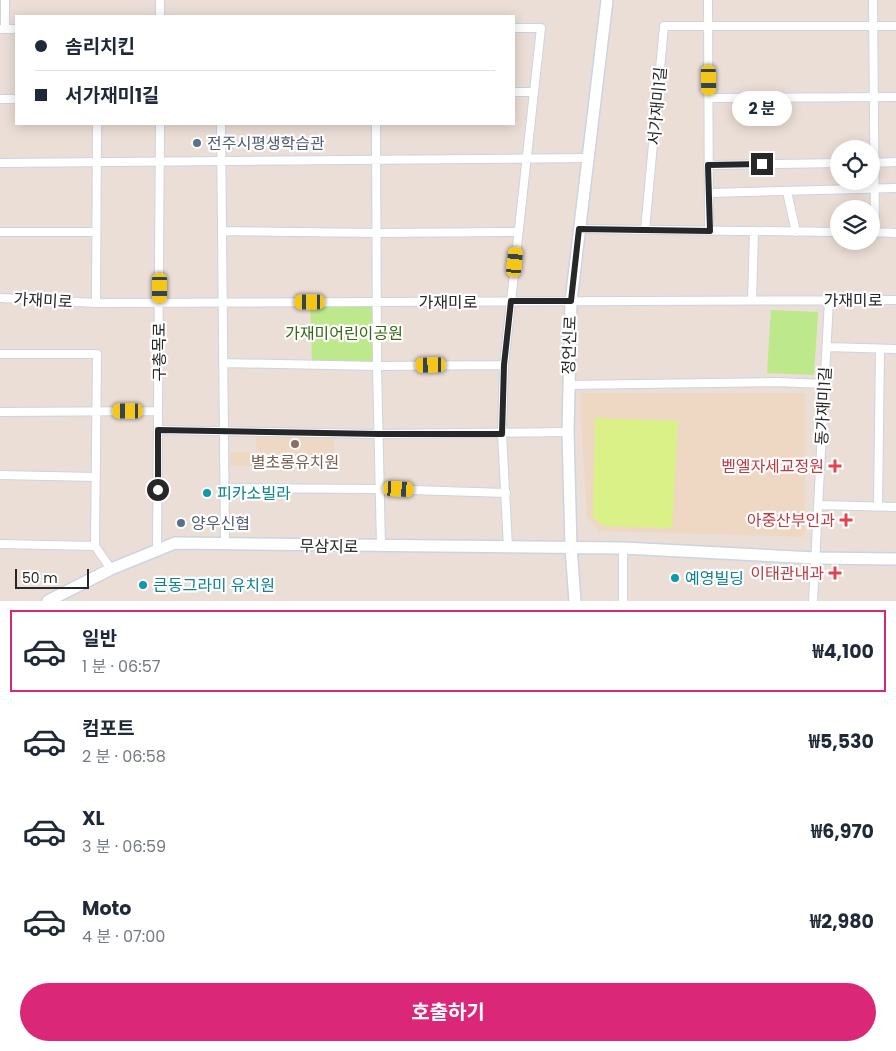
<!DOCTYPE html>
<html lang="ko">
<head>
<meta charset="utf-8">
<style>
	:root { --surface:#fff; --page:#f2f2f3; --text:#1f2937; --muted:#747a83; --line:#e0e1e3; --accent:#db2777 }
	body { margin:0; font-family:Poppins,"Noto Sans KR",sans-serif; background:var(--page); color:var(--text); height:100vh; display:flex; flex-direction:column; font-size:19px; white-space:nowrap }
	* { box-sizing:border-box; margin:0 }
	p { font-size:16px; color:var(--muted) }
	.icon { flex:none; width:28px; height:28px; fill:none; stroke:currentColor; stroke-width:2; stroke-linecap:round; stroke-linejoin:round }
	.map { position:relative; height:601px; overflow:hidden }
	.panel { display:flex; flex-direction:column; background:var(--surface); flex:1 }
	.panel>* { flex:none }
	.hud { position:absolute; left:15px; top:15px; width:500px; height:110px; border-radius:0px; box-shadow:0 2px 12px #0003; display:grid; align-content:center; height:110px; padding:0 20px; background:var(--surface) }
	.controls { position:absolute; left:830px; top:140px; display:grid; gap:10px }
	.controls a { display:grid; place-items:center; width:50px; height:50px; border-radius:50%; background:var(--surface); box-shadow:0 2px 12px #0003; font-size:25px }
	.scale { position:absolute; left:15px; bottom:12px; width:74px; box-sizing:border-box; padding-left:5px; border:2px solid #272727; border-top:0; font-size:14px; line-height:18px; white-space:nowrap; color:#272727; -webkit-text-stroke:4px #fff; paint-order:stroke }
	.end { position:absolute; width:22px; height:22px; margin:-11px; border:6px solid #272727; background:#fff; box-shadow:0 0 0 2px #fff }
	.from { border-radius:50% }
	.bubble { position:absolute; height:35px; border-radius:18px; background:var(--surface); box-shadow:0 2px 12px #0003; font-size:16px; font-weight:700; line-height:35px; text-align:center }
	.car { position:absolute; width:15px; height:30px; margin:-15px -8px; border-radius:6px; box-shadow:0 0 4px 1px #0007; background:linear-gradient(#f5c518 24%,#345 0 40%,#f5c518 0 76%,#345 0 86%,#f5c518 0) }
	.hud b { display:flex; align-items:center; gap:18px; height:48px; font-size:19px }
	.hud b+b { border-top:1px solid var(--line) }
	.hud i { width:12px; height:12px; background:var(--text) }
	ul { padding:9px 0 0; list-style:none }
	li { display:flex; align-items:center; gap:15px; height:82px; margin:0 10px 8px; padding:0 10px; border:2px solid transparent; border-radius:0px }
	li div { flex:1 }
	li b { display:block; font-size:19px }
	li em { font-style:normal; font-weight:700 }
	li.on { border-color:var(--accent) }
	li>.icon { width:45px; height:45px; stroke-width:1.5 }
	.primary-button { display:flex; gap:10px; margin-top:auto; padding:10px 20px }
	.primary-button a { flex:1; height:58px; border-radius:30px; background:var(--accent); color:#fff; font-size:20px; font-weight:700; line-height:58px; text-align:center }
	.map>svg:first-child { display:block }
	.education { fill:#efd8c3 }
	.park { fill:#bee88c }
	.pitch { fill:#d9f186 }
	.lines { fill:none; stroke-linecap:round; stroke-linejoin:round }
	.street-casing { stroke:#cbd4e2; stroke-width:10 }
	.secondary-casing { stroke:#cbd4e2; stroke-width:14 }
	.street { stroke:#fff; stroke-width:8 }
	.secondary { stroke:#fff; stroke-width:11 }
	.route { stroke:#272727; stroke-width:6 }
	.service-dot { fill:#5c6f8a; stroke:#fff; stroke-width:2 }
	.education-dot { fill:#8d6e63; stroke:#fff; stroke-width:2 }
	.health-dot { fill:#e0444e; stroke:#fff; stroke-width:2 }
	.culture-dot { fill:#0f9aa8; stroke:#fff; stroke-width:2 }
	.labels { text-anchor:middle; stroke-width:4.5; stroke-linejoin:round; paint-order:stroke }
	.street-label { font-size:16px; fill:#272727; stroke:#fff }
	.service-label { font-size:16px; fill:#4e5e75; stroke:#fff; text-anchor:start }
	.park-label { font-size:16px; fill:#356812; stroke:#fff }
	.education-label { font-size:16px; fill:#785e54; stroke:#fff }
	.health-label { font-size:16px; fill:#be3a42; stroke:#fff; text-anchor:end }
	.culture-label { font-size:16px; fill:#0d838f; stroke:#fff; text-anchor:start }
</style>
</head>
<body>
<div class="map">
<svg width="896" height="601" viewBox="0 0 896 601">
	<rect width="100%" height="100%" fill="#ebded6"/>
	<path class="education" d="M581 393H805V537L599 531 587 517 581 418Z
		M256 434 334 436V465L230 466 231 452H256Z"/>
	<path class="park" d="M310 302H378L377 366 312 364Z
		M771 310 818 312 814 375 767 373Z"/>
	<path class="pitch" d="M595 418 678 421 672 528 604 526 593 518Z"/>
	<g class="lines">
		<defs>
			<path id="street" d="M5 0V29
				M160 0V16
				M708 0 709 231
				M873 0 875 233
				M2 29H16
				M514 92H533
				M709 98 896 97
				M0 99H16
				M221 124 225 544
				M376 124 377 366 381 546
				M0 163 589 158
				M871 163 896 162
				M708 165 839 163
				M787 192 796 232
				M710 193 896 188
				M579 229 839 232
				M645 230 664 26H896
				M222 231 377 233 518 232
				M0 232H96
				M871 232 896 233
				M0 298 96 303 896 300
				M752 301 754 231
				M96 303 97 124
				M827 347 896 349
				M0 354H97L95 546 111 569
				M223 363 377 366 504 365
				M568 385 777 382 824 384
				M0 412 158 411
				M158 430 379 434 568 432
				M0 475 96 477
				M225 488 380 489 506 493
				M818 505 896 507
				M878 506 880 349
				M0 544 95 546
				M508 547 502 433 504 365 541 28H514
				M157 550 160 124
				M623 601V548
				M813 601 829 300"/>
			<path id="secondary" d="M48 601 111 569 175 543 623 548 815 558 896 559
				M575 601 571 547 568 432 571 301 607 0"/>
		</defs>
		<use href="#street" class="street-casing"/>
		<use href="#secondary" class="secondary-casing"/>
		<use href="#street" class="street"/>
		<use href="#secondary" class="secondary"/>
	</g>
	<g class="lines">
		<path class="route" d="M158 490V430L379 434H502L504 365 511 301H571L579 229 710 231 708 165 762 164"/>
	</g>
	<g class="service-dot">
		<circle cx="197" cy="143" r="5"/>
		<circle cx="181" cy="523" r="5"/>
	</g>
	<circle class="education-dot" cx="295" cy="444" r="5"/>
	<g class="health-dot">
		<path d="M832.5 458.5h5v5h5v5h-5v5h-5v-5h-5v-5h5z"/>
		<path d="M843.5 512.5h5v5h5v5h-5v5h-5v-5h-5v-5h5z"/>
		<path d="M832.5 565.5h5v5h5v5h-5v5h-5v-5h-5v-5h5z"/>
	</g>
	<g class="culture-dot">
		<circle cx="207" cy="493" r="5"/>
		<circle cx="675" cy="578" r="5"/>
		<circle cx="143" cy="585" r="5"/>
	</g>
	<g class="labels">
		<g class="street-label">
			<text transform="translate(657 106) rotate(-85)" y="6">서가재미1길</text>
			<text transform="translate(43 300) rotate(3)" y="6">가재미로</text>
			<text x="853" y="306">가재미로</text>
			<text x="448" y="308">가재미로</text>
			<text transform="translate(569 345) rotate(-88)" y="6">정언신로</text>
			<text transform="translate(159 352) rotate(-90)" y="6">구총목로</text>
			<text transform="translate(823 406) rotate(-87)" y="6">동가재미1길</text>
			<text transform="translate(329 546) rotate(1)" y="6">무삼지로</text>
		</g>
		<g class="service-label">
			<text x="207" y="149">전주시평생학습관</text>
			<text x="191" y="529">양우신협</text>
		</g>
		<g class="park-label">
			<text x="344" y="339">가재미어린이공원</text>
		</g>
		<g class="education-label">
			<text x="295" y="468">별초롱유치원</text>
		</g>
		<g class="health-label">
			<text x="824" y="472">벧엘자세교정원</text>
			<text x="835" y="526">아중산부인과</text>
			<text x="824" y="579">이태관내과</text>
		</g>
		<g class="culture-label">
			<text x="217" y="499">피카소빌라</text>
			<text x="685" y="584">예영빌딩</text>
			<text x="153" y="591">큰동그라미 유치원</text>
		</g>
	</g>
</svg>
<div class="controls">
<a><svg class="icon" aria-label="locate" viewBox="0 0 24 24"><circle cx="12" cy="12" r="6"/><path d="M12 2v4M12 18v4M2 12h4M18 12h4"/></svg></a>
<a><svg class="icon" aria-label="layers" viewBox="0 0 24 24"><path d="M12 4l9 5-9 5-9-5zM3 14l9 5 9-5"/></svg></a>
</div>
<div class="scale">50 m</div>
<i class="end from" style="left:158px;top:490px"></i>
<i class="end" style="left:762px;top:164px"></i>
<div class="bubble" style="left:732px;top:91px;width:60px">2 분</div>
<i class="car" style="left:709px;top:80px;rotate:179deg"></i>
<i class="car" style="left:515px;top:262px;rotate:6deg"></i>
<i class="car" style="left:160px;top:288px;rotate:180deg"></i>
<i class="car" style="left:310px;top:302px;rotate:270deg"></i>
<i class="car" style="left:431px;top:365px;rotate:269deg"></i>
<i class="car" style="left:128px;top:411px;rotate:270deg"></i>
<i class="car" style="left:399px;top:489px;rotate:93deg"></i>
<div class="hud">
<b><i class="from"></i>솜리치킨</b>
<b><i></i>서가재미1길</b>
</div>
</div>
<section class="panel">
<ul>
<li class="on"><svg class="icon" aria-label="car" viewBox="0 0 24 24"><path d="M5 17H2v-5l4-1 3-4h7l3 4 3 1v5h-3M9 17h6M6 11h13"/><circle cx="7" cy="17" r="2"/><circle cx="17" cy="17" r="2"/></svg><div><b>일반</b><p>1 분 · 06:57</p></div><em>₩4,100</em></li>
<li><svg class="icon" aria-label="car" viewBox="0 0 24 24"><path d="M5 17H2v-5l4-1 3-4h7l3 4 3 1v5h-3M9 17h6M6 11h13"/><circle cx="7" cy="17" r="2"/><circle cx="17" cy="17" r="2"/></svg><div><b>컴포트</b><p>2 분 · 06:58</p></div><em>₩5,530</em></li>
<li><svg class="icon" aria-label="car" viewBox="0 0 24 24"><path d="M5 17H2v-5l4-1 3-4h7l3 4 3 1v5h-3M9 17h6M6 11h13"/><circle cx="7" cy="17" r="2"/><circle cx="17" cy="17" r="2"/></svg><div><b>XL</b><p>3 분 · 06:59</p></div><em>₩6,970</em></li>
<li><svg class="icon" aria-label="car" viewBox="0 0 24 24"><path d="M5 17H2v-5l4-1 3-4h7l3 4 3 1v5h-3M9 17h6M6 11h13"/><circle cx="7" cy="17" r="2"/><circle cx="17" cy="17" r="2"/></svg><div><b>Moto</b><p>4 분 · 07:00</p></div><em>₩2,980</em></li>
</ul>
<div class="primary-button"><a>호출하기</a></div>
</section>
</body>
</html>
